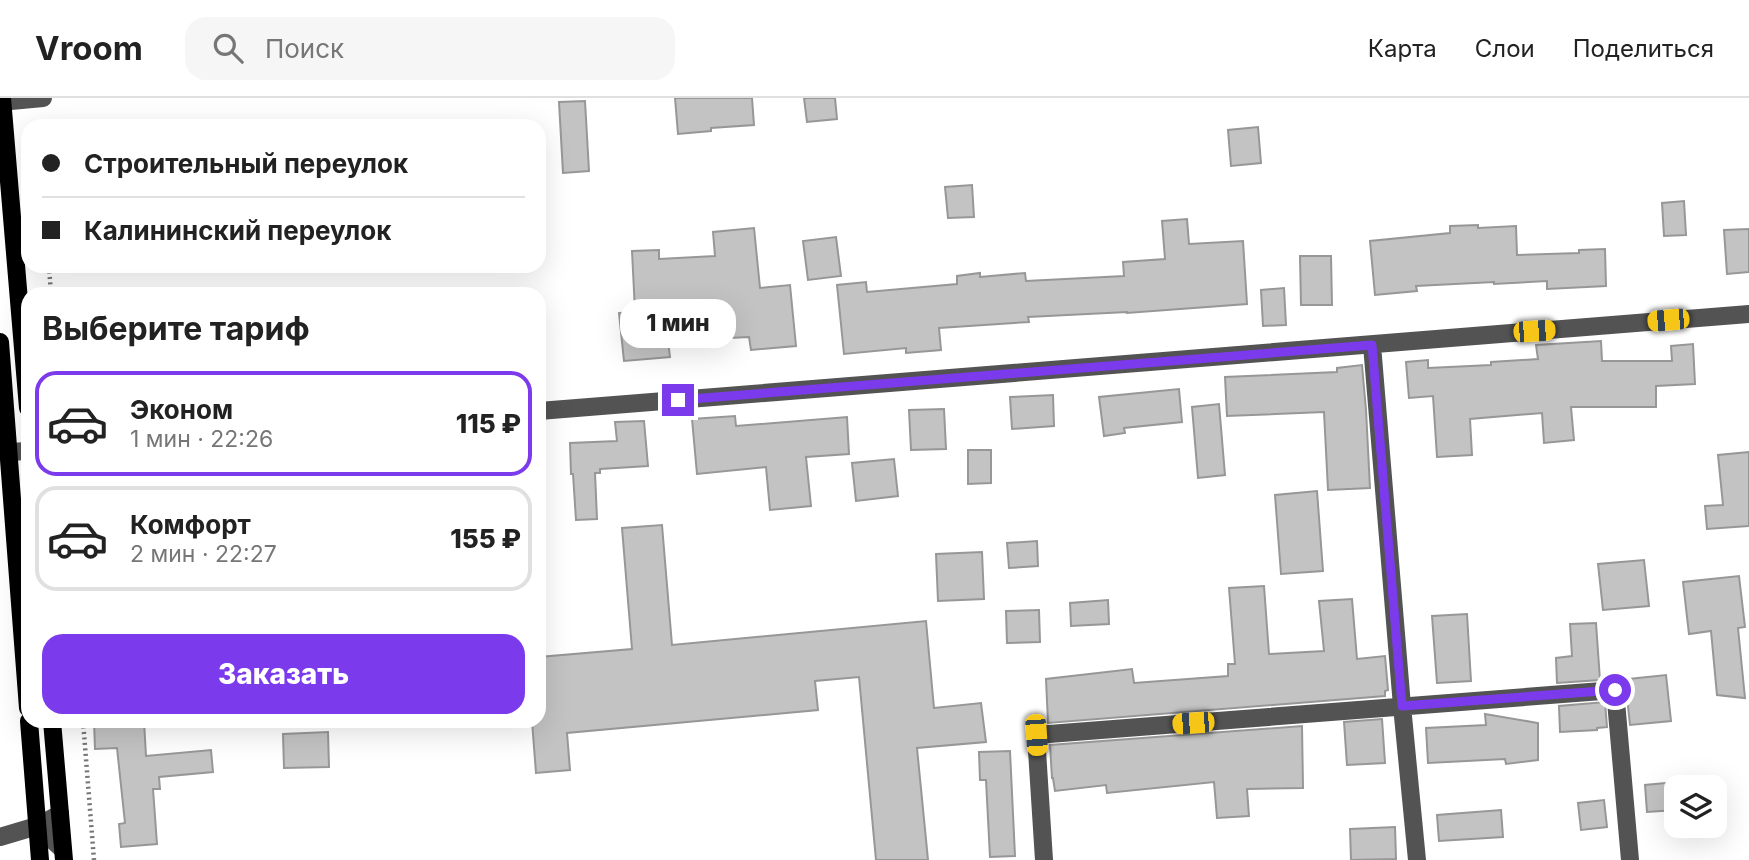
<!DOCTYPE html>
<html lang="ru">
<head>
<meta charset="utf-8">
<style>
	:root { --surface:#fff; --page:#f6f6f6; --text:#222; --muted:#767676; --line:#e0e0e0; --accent:#7c3aed }
	body { margin:0; font-family:Inter,sans-serif; background:var(--page); color:var(--text); height:100vh; display:flex; flex-direction:column; font-size:26px; white-space:nowrap }
	* { box-sizing:border-box; margin:0 }
	p { font-size:23px; color:var(--muted) }
	.icon { flex:none; width:38px; height:38px; fill:none; stroke:currentColor; stroke-width:2; stroke-linecap:round; stroke-linejoin:round }
	.map { position:relative; flex:1; overflow:hidden }
	.sheet { position:absolute; left:21px; top:189px; width:525px; height:441px; display:flex; flex-direction:column; background:var(--surface); border-radius:21px; box-shadow:0 7px 28px #0002 }
	.sheet>* { flex:none }
	.banner { position:absolute; left:21px; top:21px; width:525px; height:154px; border-radius:21px; box-shadow:0 7px 28px #0002; display:grid; align-content:center; height:154px; padding:0 21px; background:var(--surface) }
	.tools { position:absolute; left:1664px; top:677px; display:grid; gap:14px }
	.tools a { display:grid; place-items:center; width:63px; height:63px; border-radius:14px; background:var(--surface); box-shadow:0 7px 28px #0002; font-size:35px }
	.end { position:absolute; width:32px; height:32px; margin:-16px; border:9px solid #7c3aed; background:#fff; box-shadow:0 0 0 4px #fff }
	.from { border-radius:50% }
	.bubble { position:absolute; height:49px; border-radius:21px; background:var(--surface); box-shadow:0 7px 28px #0002; font-size:23px; font-weight:800; line-height:49px; text-align:center }
	.car { position:absolute; width:21px; height:42px; margin:-21px -10px; border-radius:9px; box-shadow:0 0 5px 2px #0007; background:linear-gradient(#f5c518 24%,#345 0 40%,#f5c518 0 76%,#345 0 86%,#f5c518 0) }
	.banner b { display:flex; align-items:center; gap:24px; height:66px; font-size:26px }
	.banner b+b { border-top:2px solid var(--line) }
	.banner i { width:18px; height:18px; background:var(--text) }
	ul { padding:0; list-style:none }
	li { display:flex; align-items:center; gap:21px; height:105px; margin:0 14px 10px; padding:0 7px; border:4px solid var(--line); border-radius:21px }
	li div { flex:1 }
	li b { display:block; font-size:26px }
	li em { font-style:normal; font-weight:800 }
	li.selected { border-color:var(--accent) }
	li>.icon { width:63px; height:63px; stroke-width:1.5 }
	h2 { padding:0 21px; font-size:32px; line-height:84px }
	.cta { display:flex; gap:14px; margin-top:auto; padding:14px 21px }
	.cta a { flex:1; height:80px; border-radius:21px; background:var(--accent); color:#fff; font-size:28px; font-weight:800; line-height:80px; text-align:center }
	header { display:flex; align-items:center; gap:42px; box-sizing:border-box; height:98px; padding:0 35px; background:var(--surface); border-bottom:2px solid var(--line) }
	header strong { font-size:33px }
	nav { display:flex; gap:38px; margin-inline-start:auto; font-size:24px }
	.search { width:490px; height:63px; background:var(--page); display:flex; align-items:center; gap:18px; box-sizing:border-box; padding:0 24px; border-radius:21px; color:var(--muted); font-size:26px }
	.map>svg:first-child { display:block }
	.building { fill:#c3c3c3; stroke:#979797; stroke-width:2 }
	.lines { fill:none; stroke-linecap:round; stroke-linejoin:round }
	.path { stroke:#757575; stroke-width:4.5; stroke-dasharray:2 3.5; stroke-linecap:butt }
	.minor { stroke:#535353; stroke-width:18 }
	.major { stroke:#000; stroke-width:18 }
	.route { stroke:#7c3aed; stroke-width:9 }
</style>
</head>
<body>
<header>
<strong>Vroom</strong>
<div class="search"><svg class="icon" aria-label="search" viewBox="0 0 24 24"><circle cx="10" cy="10" r="6"/><path d="M15 15l6 6"/></svg>Поиск</div>
<nav><a>Карта</a><a>Слои</a><a>Поделиться</a></nav>
</header>
<div class="map">
<svg width="1749" height="762" viewBox="0 0 1749 762">
	<rect width="100%" height="100%" fill="#fff"/>
	<path class="building" d="M675 0H752L754 27 711 30V33L678 36Z
		M804 0H835L837 21 807 24Z
		M585 3 589 73 563 75 559 4Z
		M1258 29 1261 65 1231 68 1228 32Z
		M972 87 974 119 948 120 945 89Z
		M1684 103 1686 137 1664 138 1662 105Z
		M1187 121 1189 146 1243 143 1247 206 1127 215V214L1028 219 1029 224 939 230 941 252 906 255V250L844 256 837 187 866 184 867 194 957 186V178L980 175V179L1025 175 1026 183 1124 178 1123 164 1165 161 1162 123Z
		M1478 127V130L1516 128 1517 157 1579 155V152L1605 151 1606 188 1547 191V183L1494 186V184L1416 188 1417 193 1375 197 1370 143 1450 135V128Z
		M754 130 760 190 790 187 796 248 751 252 749 239 668 243 670 259 624 263 619 215 635 213 632 153 659 152V161L715 158 713 134Z
		M1749 131V174L1727 176 1724 132Z
		M836 139 841 178 808 182 803 143Z
		M1300 158H1331L1332 207H1301Z
		M1284 190 1286 227 1263 228 1261 192Z
		M1601 243 1602 263H1672L1671 248 1693 246 1695 286 1656 288V309H1571L1574 342 1544 345 1542 315 1470 321 1472 357 1437 359 1433 298 1409 300 1406 264 1428 262V270L1491 267V264L1538 261 1536 247Z
		M1362 267 1366 312 1370 390 1328 392 1324 314 1227 318 1225 279 1337 274V270Z
		M1179 291 1182 324 1124 330 1125 335 1104 338 1099 299Z
		M1053 297 1054 328 1012 331 1010 299Z
		M1219 306 1225 377 1198 380 1192 309Z
		M944 311 946 351 911 352 909 312Z
		M735 318 736 328 847 319 849 356 806 359 811 408 770 412 766 369 697 376 692 321Z
		M644 323 648 368 600 371V375H595L597 421 576 422 573 376H571L570 345 617 343 615 324Z
		M968 352H991V385L968 386Z
		M1749 354V428L1707 431 1705 408 1723 407 1718 357Z
		M894 361 898 398 856 403 852 365Z
		M1317 393 1323 473 1281 476 1275 397Z
		M662 427 672 547 926 523 934 610 981 605 986 644 917 650 928 762H876L859 579 815 583 818 612 567 635 570 672 536 675 532 623H539V559L632 551 622 430Z
		M1037 443 1038 468 1009 470 1007 445Z
		M982 454 984 501 938 503 936 456Z
		M1644 462 1649 508 1603 512 1598 466Z
		M1739 478 1745 529 1738 530 1745 600 1717 597 1711 533 1689 536 1683 484Z
		M1264 488 1269 556 1324 553 1319 503 1352 501 1357 561 1385 558 1388 592 1385 593V598L1048 625 1046 581 1132 571 1134 585 1228 578V566H1235L1229 490Z
		M1108 502 1109 526 1071 528 1070 505Z
		M1039 512 1040 544 1007 545 1006 513Z
		M1467 516 1471 583 1437 585 1432 518Z
		M1596 525 1600 582 1557 585 1556 560 1572 558 1570 526Z
		M1666 577 1671 623 1630 627 1626 590 1624 585 1619 582Z
		M1605 604 1607 629 1597 630V632L1560 634 1559 608Z
		M1485 616 1538 625V662L1506 666 1505 661 1428 665 1426 630 1486 627Z
		M1382 621 1385 665 1347 667 1344 624Z
		M94 623H144L146 658 211 652 213 674 159 679 160 691H153L157 746 121 749 119 726 125 725 117 650 95 651Z
		M1302 628 1303 690 1247 691 1249 718 1217 720 1214 684 1107 695 1106 687 1055 693 1053 680H1052L1050 647Z
		M328 634 329 669 284 670 283 636Z
		M1010 653 1015 758 990 759 986 682H980L979 654Z
		M1676 684V712L1647 714 1645 687Z
		M1604 702 1607 729 1581 732 1578 705Z
		M1501 712 1503 739 1439 743 1437 717Z
		M1395 729 1396 761 1351 762 1350 731Z"/>
	<g class="lines">
		<path class="path" d="M49 168 51 196
			M83 623 94 762"/>
		<path class="minor" d="M0 4 43 0
			M1372 247 1402 608 1417 762
			M539 313 1749 216
			M9 354 28 353
			M37 728 63 752
			M0 739 37 728 60 716
			M1044 762 1036 637 1615 592 1630 762"/>
		<path class="major" d="M2 0 28 310
			M0 244 28 610
			M29 623 40 762
			M52 623 64 762"/>
	</g>
	<g class="lines">
		<path class="route" d="M678 302 1372 247 1402 608 1615 592"/>
	</g>
</svg>
<div class="tools">
<a><svg class="icon" aria-label="layers" viewBox="0 0 24 24"><path d="M12 4l9 5-9 5-9-5zM3 14l9 5 9-5"/></svg></a>
</div>
<i class="end from" style="left:1615px;top:592px"></i>
<i class="end" style="left:678px;top:302px"></i>
<div class="bubble" style="left:620px;top:201px;width:116px">1 мин</div>
<i class="car" style="left:1668px;top:222px;rotate:265deg"></i>
<i class="car" style="left:1534px;top:233px;rotate:86deg"></i>
<i class="car" style="left:1193px;top:625px;rotate:266deg"></i>
<i class="car" style="left:1036px;top:637px;rotate:176deg"></i>
<div class="banner">
<b><i class="from"></i>Строительный переулок</b>
<b><i></i>Калининский переулок</b>
</div>
<section class="sheet">
<h2>Выберите тариф</h2>
<ul>
<li class="selected"><svg class="icon" aria-label="car" viewBox="0 0 24 24"><path d="M5 17H2v-5l4-1 3-4h7l3 4 3 1v5h-3M9 17h6M6 11h13"/><circle cx="7" cy="17" r="2"/><circle cx="17" cy="17" r="2"/></svg><div><b>Эконом</b><p>1 мин · 22:26</p></div><em>115 ₽</em></li>
<li><svg class="icon" aria-label="car" viewBox="0 0 24 24"><path d="M5 17H2v-5l4-1 3-4h7l3 4 3 1v5h-3M9 17h6M6 11h13"/><circle cx="7" cy="17" r="2"/><circle cx="17" cy="17" r="2"/></svg><div><b>Комфорт</b><p>2 мин · 22:27</p></div><em>155 ₽</em></li>
</ul>
<div class="cta"><a>Заказать</a></div>
</section>
</div>
</body>
</html>
